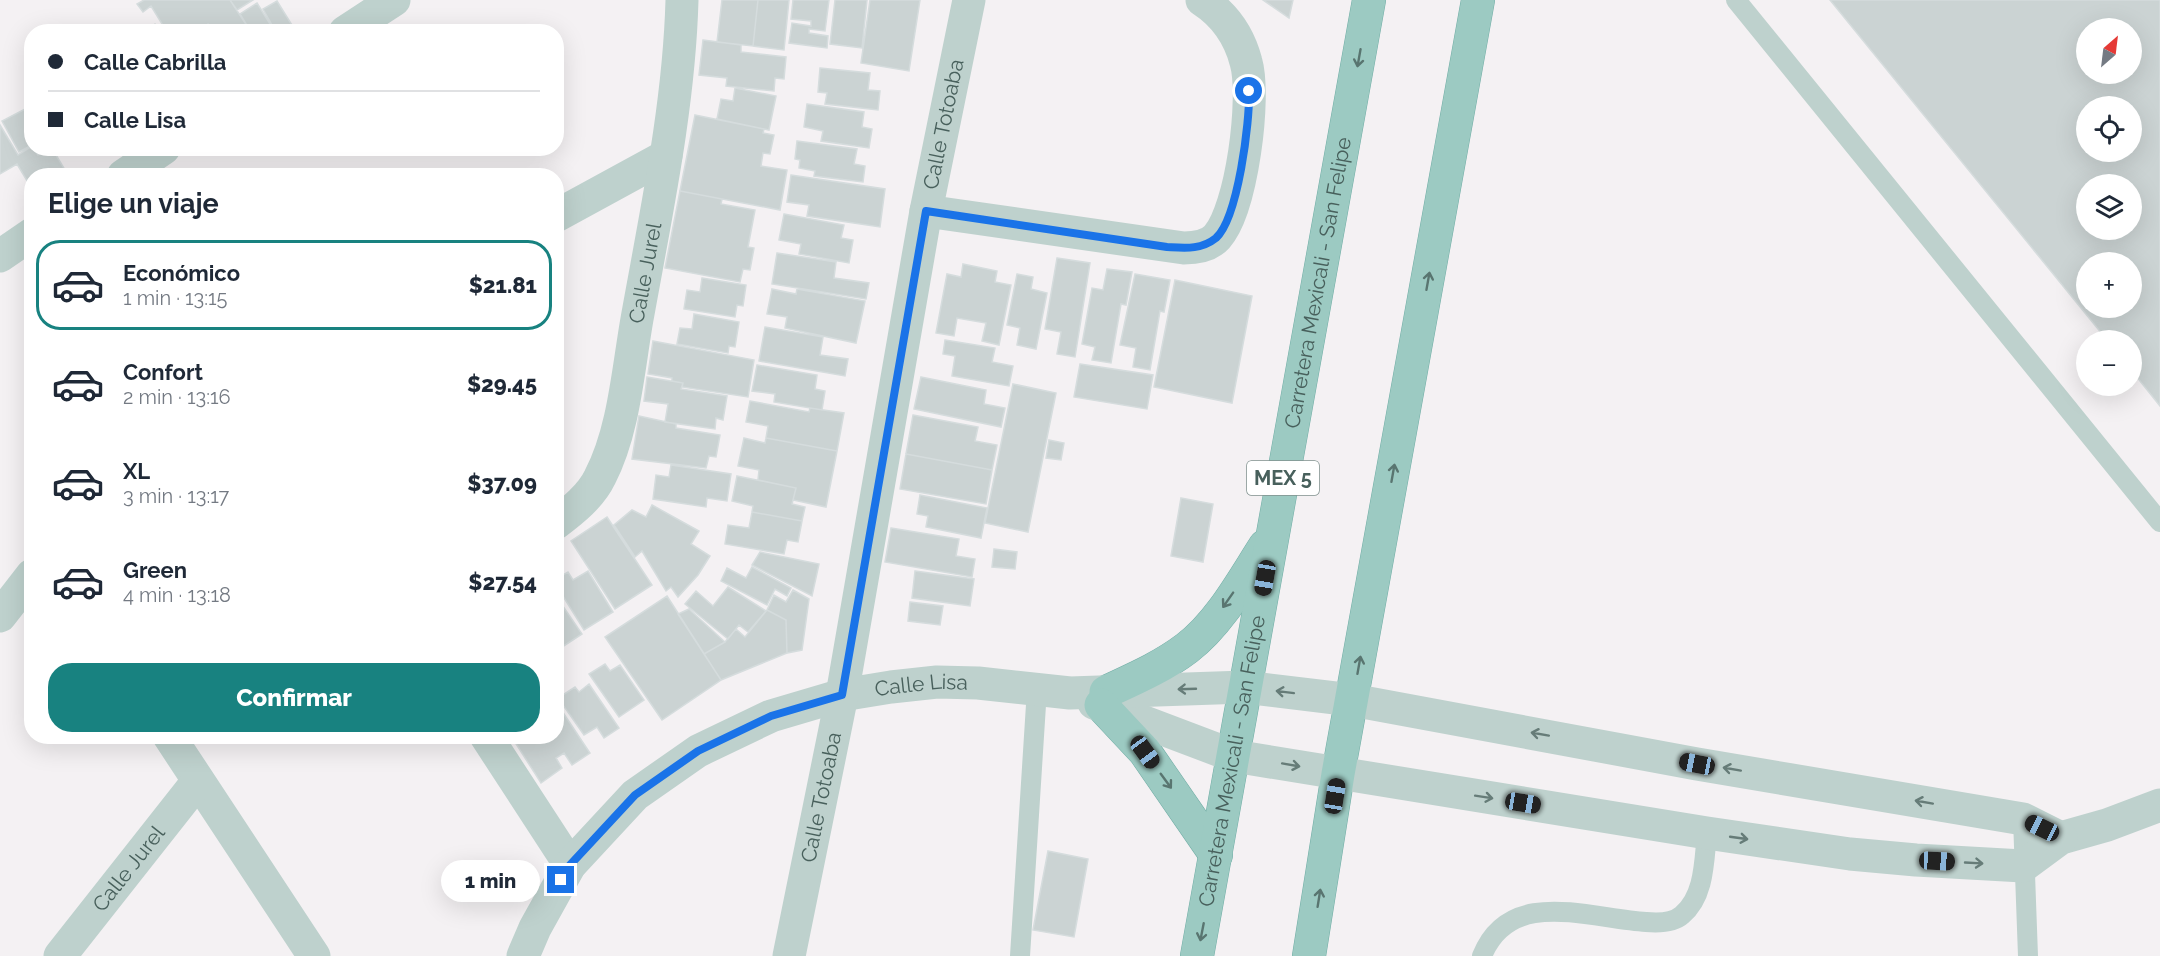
<!DOCTYPE html>
<html lang="es">
<head>
<meta charset="utf-8">
<style>
	:root { --surface:#fff; --page:#f2f2f3; --text:#1f2937; --muted:#747a83; --line:#e0e1e3; --accent:#188280 }
	body { margin:0; font-family:Raleway,sans-serif; background:var(--page); color:var(--text); height:100vh; display:flex; flex-direction:column; font-size:22px; white-space:nowrap }
	* { box-sizing:border-box; margin:0 }
	p { font-size:20px; color:var(--muted) }
	.icon { flex:none; width:33px; height:33px; fill:none; stroke:currentColor; stroke-width:2; stroke-linecap:round; stroke-linejoin:round }
	.map { position:relative; flex:1; overflow:hidden }
	.drawer { position:absolute; left:24px; top:168px; width:540px; height:576px; display:flex; flex-direction:column; background:var(--surface); border-radius:24px; box-shadow:0 6px 24px #0002 }
	.drawer>* { flex:none }
	.top-card { position:absolute; left:24px; top:24px; width:540px; height:132px; border-radius:24px; box-shadow:0 6px 24px #0002; display:grid; align-content:center; height:132px; padding:0 24px; background:var(--surface) }
	.needle { width:39px; rotate:28deg }
	.fabs { position:absolute; left:2076px; top:18px; display:grid; gap:12px }
	.fabs a { display:grid; place-items:center; width:66px; height:66px; border-radius:50%; background:var(--surface); box-shadow:0 6px 24px #0002; font-size:30px }
	.end { position:absolute; width:27px; height:27px; margin:-14px; border:8px solid #1a73e8; background:#fff; box-shadow:0 0 0 3px #fff }
	.from { border-radius:50% }
	.bubble { position:absolute; height:42px; border-radius:21px; background:var(--surface); box-shadow:0 6px 24px #0002; font-size:20px; font-weight:800; line-height:42px; text-align:center }
	.car { position:absolute; width:18px; height:36px; margin:-18px -9px; border-radius:8px; box-shadow:0 0 4px 2px #0007; background:linear-gradient(#222 24%,#8ab4d8 0 40%,#222 0 76%,#8ab4d8 0 86%,#222 0) }
	.top-card b { display:flex; align-items:center; gap:21px; height:57px; font-size:22px }
	.top-card b+b { border-top:2px solid var(--line) }
	.top-card i { width:15px; height:15px; background:var(--text) }
	ul { padding:0; list-style:none }
	li { display:flex; align-items:center; gap:18px; height:90px; margin:0 12px 9px; padding:0 12px; border:3px solid transparent; border-radius:24px }
	li div { flex:1 }
	li b { display:block; font-size:22px }
	li em { font-style:normal; font-weight:800 }
	li.selected { border-color:var(--accent) }
	li>.icon { width:54px; height:54px; stroke-width:1.5 }
	h2 { padding:0 24px; font-size:27px; line-height:72px }
	.button { display:flex; gap:12px; margin-top:auto; padding:12px 24px }
	.button a { flex:1; height:69px; border-radius:24px; background:var(--accent); color:#fff; font-size:24px; font-weight:800; line-height:69px; text-align:center }
	.map>svg:first-child { display:block }
	.building { fill:#cbd3d3; stroke:#d5dcdd; stroke-width:1.5; fill-rule:evenodd }
	.lines { fill:none; stroke-linecap:round; stroke-linejoin:round }
	.trunk-casing { stroke:#72aea6; stroke-width:34 }
	.service { stroke:#bed1cd; stroke-width:20 }
	.minor { stroke:#bed1cd; stroke-width:33 }
	.trunk { stroke:#9ccac2; stroke-width:33 }
	.oneway { stroke:#597570 }
	.oneway2 { stroke:#667c78 }
	.route { stroke:#1a73e8; stroke-width:8 }
	.labels { text-anchor:middle; stroke-width:5; stroke-linejoin:round; paint-order:stroke }
	.shield { fill:#fff; stroke:#7f908d; stroke-width:1.5 }
	.shield-label { font-size:20px; font-weight:bold; fill:#48605c }
	.street-label { font-size:21px; fill:#48605c; stroke:#fff }
</style>
</head>
<body>
<div class="map">
<svg width="2160" height="956" viewBox="0 0 2160 956">
	<rect width="100%" height="100%" fill="#f4f1f3"/>
	<path class="building" d="M144 0H230L251 32H212L208 24 196 32H167L151 6 143 12 137 4Z
		M230 0H253L237 10Z
		M722 0H758L753 46 717 42Z
		M758 0H789L784 50 753 46Z
		M793 0H829L825 31 809 29V33L828 36 827 48 789 43 792 23 811 26V21L791 19Z
		M835 0H867L862 48 830 44Z
		M870 0H920L909 71 861 63Z
		M1263 0H1293L1289 18Z
		M1830 0H2160V406L2132 371V340H2107ZM2086 28H2132V74H2086ZM2086 106H2132V152H2086ZM2086 184H2132V230H2086ZM2086 262H2132V308H2086Z
		M277 1 295 30 291 32H276L263 9Z
		M257 3 275 32H251L240 14Z
		M155 24 159 32H143Z
		M703 40 741 45V52L786 57 784 79 775 78 774 91 726 86 727 78 699 75Z
		M820 68 870 73 868 90 880 91 878 110 825 104 827 93 818 92Z
		M735 88 776 96 769 130 717 119 721 99 733 101Z
		M807 104 864 112 862 127 872 129 869 148 821 141 823 131 804 127Z
		M27 108 32 117V145L19 152 2 121Z
		M695 115 764 129 763 133 774 135 770 154 763 153 761 166 787 170 780 210 680 191Z
		M0 125 18 155 32 146 38 155 52 148 65 170 55 176H32V189L17 164 0 174Z
		M797 141 857 149 854 164 865 166 863 182 814 176 815 171 799 168 800 160 795 159Z
		M791 175 885 189 880 227 807 216 809 205 787 202Z
		M680 191 722 199 721 204 755 210 748 247 754 248 750 270 743 269 740 282 665 268Z
		M784 214 844 225 841 238 853 240 849 263 799 254 801 244 779 240Z
		M777 253 836 262 834 278 869 283 866 299 772 284Z
		M1057 258 1090 263 1075 357 1057 354 1061 332 1045 329Z
		M963 264 997 271 995 282 1011 285 999 345 982 341 986 323 957 318 954 336 936 333 947 274 961 277Z
		M1107 269 1132 272 1126 305 1121 304 1111 363 1092 360 1095 347 1082 344 1092 288 1103 290Z
		M1017 274 1033 277 1031 289 1047 293 1036 349 1017 345 1020 328 1007 325Z
		M1135 274 1170 280 1164 312 1160 311 1150 370 1133 367 1136 348 1120 345Z
		M702 278 746 285 743 306 737 305 735 317 684 309 687 290 700 292Z
		M1175 280 1252 296 1232 403 1154 387Z
		M772 289 796 294 797 289 865 301 856 343 785 328 787 317 767 314Z
		M694 314 739 322 735 347 729 346 728 353 677 344 680 328 692 329Z
		M765 327 823 337 820 355 848 359 845 376 759 361Z
		M945 340 995 348 992 362 1013 366 1009 386 952 376 955 356 943 354Z
		M653 341 754 360 748 397 682 387 683 383 672 381V378L648 374Z
		M1080 364 1153 375 1147 409 1074 397Z
		M757 365 817 375 815 389 825 391 822 410 774 402 775 394 752 391Z
		M647 377 683 383 681 389 727 396 723 420 716 418 715 429 665 422 668 404 644 401Z
		M921 377 986 390 984 404 1005 408 1001 427 914 409Z
		M1013 384 1056 393 1028 532 985 523Z
		M750 401 809 412 810 408 844 413 837 451 766 438 768 426 746 422Z
		M913 415 978 427 975 441 997 445 992 470 906 454Z
		M639 416 676 424V428L720 435 716 457 709 456 706 468 632 459Z
		M744 438 765 443 766 438 837 451 826 507 793 500 796 488 758 480 759 470 738 466Z
		M1049 440 1064 443 1061 460 1046 458Z
		M906 454 992 470 986 504 900 489Z
		M671 465 731 474 727 501 707 498 706 507 653 499 656 475 669 477Z
		M737 476 796 488 792 504 805 507 802 521 752 512 753 506 732 501Z
		M920 495 987 508 981 538 926 527 928 516 917 514Z
		M1181 498 1213 504 1203 562 1171 556Z
		M652 505 699 531 691 544 710 556 698 575 678 597 671 587 666 591 642 551 635 557 614 525 632 510 646 517Z
		M752 512 802 521 798 542 787 540 784 554 725 544 728 525 749 528Z
		M607 517 652 585 615 609 571 541Z
		M891 528 959 539 956 556 975 559 972 577 885 562Z
		M994 549 1017 552 1015 569 992 567Z
		M760 552 819 564 812 596 752 565Z
		M752 567 791 588 787 596 775 589 767 605 721 581 727 568 746 578Z
		M588 571 613 612 584 630 556 585V579L568 572 573 580Z
		M915 571 974 579 970 606 912 598Z
		M728 587 766 611 748 632 739 625 728 639 685 604 696 591 713 606Z
		M793 590 809 599 802 650 787 653 786 620 767 610 774 595 786 602Z
		M556 596 582 634 556 651Z
		M667 596 721 680 662 720 605 637Z
		M910 602 943 606 940 625 908 621Z
		M689 609 725 642 704 654 678 614Z
		M767 610 786 620 787 653 721 680 704 654 725 642 736 629 745 637Z
		M605 664 610 671 620 665 644 700 619 717 589 674Z
		M589 684 619 728 604 738 597 727 584 735 558 698 575 687 579 692Z
		M556 702 590 753 572 765 564 753 556 758 562 768 541 783 511 736H556Z
		M1048 851 1088 859 1074 937 1033 930Z"/>
	<g class="lines">
		<defs>
			<g id="trunk">
				<path d="M1106 692C1134 679 1162 667 1187 648 1220 623 1243 580 1265 546"/>
				<path d="M1101 705 1145 752 1216 855"/>
				<path id="s5" d="M1197 956 1369 0"/>
				<path d="M1309 956 1338 774 1478 0"/>
			</g>
		</defs>
		<use href="#trunk" class="trunk-casing"/>
		<path class="service" d="M1736 0 2160 522
			M2023 819 2028 956
			M1020 956 1037 689
			M1482 956C1510 886 1590 919 1646 922 1657 923 1673 923 1682 915 1705 896 1704 860 1707 833"/>
		<g class="minor">
			<path d="M345 32 394 0"/>
			<path d="M123 176 164 148"/>
			<path d="M926 211 1184 248C1196 248 1209 246 1217 237 1242 209 1256 97 1246 62 1239 35 1225 15 1202 0"/>
			<path d="M556 216 666 156"/>
			<path d="M0 256 32 234"/>
			<path id="s1" d="M556 523C572 511 591 496 600 477 624 431 628 370 637 319 656 213 679 107 682 0"/>
			<path d="M0 616 32 575"/>
			<path d="M1094 703 1234 756 1707 833 1850 854 1916 860 2023 866 2061 838 2107 825 2160 805"/>
			<path d="M169 736 314 956"/>
			<path d="M486 736 570 865"/>
			<path id="s2" d="M60 956 198 781"/>
			<path id="s3" d="M523 956 535 928 570 865 635 795 698 751 771 716 842 695 891 687 937 682 978 683 1070 693 1245 687 1352 700 1697 764 2023 819 2061 838"/>
			<path id="s4" d="M789 956 842 695 926 211 969 0"/>
		</g>
		<use href="#trunk" class="trunk"/>
	</g>
	<defs><path id="oneway-shaft" d="M-6 0H5M1.5-3L5.5 0L1.5 3" fill="none" stroke-width="1.6" stroke-linecap="round" stroke-linejoin="round" transform="scale(1.5)"/></defs>
	<g class="oneway">
		<use href="#oneway-shaft" transform="translate(1359 58) rotate(100)"/>
		<use href="#oneway-shaft" transform="translate(1428 281) rotate(-80)"/>
		<use href="#oneway-shaft" transform="translate(1393 473) rotate(-80)"/>
		<use href="#oneway-shaft" transform="translate(1228 600) rotate(125)"/>
		<use href="#oneway-shaft" transform="translate(1359 665) rotate(-80)"/>
		<use href="#oneway-shaft" transform="translate(1166 781) rotate(54)"/>
		<use href="#oneway-shaft" transform="translate(1319 898) rotate(-81)"/>
		<use href="#oneway-shaft" transform="translate(1202 932) rotate(101)"/>
	</g>
	<g class="oneway2">
		<use href="#oneway-shaft" transform="translate(1187 689) rotate(178)"/>
		<use href="#oneway-shaft" transform="translate(1285 692) rotate(-173)"/>
		<use href="#oneway-shaft" transform="translate(1540 734) rotate(-170)"/>
		<use href="#oneway-shaft" transform="translate(1291 765) rotate(10)"/>
		<use href="#oneway-shaft" transform="translate(1732 769) rotate(-170)"/>
		<use href="#oneway-shaft" transform="translate(1484 797) rotate(9)"/>
		<use href="#oneway-shaft" transform="translate(1924 802) rotate(-170)"/>
		<use href="#oneway-shaft" transform="translate(1739 838) rotate(8)"/>
		<use href="#oneway-shaft" transform="translate(1974 863) rotate(3)"/>
	</g>
	<g class="lines">
		<path class="route" d="M561 880 570 865 635 795 698 751 771 716 842 695 926 211 1167 247C1185 248 1201 250 1216 238 1238 218 1250 122 1249 91"/>
	</g>
	<g class="labels">
		<rect class="shield" x="1247" y="461" width="72" height="34" rx="4.5"/>
		<g class="shield-label">
			<text x="1283" y="485">MEX 5</text>
		</g>
		<g class="street-label">
			<text dy="7" stroke="none"><textPath href="#s4" startOffset="846">Calle Totoaba</textPath></text>
			<text dy="7" stroke="none"><textPath href="#s1" startOffset="274">Calle Jurel</textPath></text>
			<text dy="7" stroke="none"><textPath href="#s5" startOffset="684">Carretera Mexicali - San Felipe</textPath></text>
			<text dy="7" stroke="none"><textPath href="#s3" startOffset="510">Calle Lisa</textPath></text>
			<text dy="7" stroke="none"><textPath href="#s5" startOffset="198">Carretera Mexicali - San Felipe</textPath></text>
			<text dy="7" stroke="none"><textPath href="#s4" startOffset="162">Calle Totoaba</textPath></text>
			<text dy="7" stroke="none"><textPath href="#s2" startOffset="111">Calle Jurel</textPath></text>
		</g>
	</g>
</svg>
<div class="fabs">
<a><svg class="needle" viewBox="-14 -14 28 28"><path d="M0-13l5 13h-10z" fill="#e53935"/><path d="M0 13l5-13h-10z" fill="#747a83"/></svg></a>
<a><svg class="icon" aria-label="locate" viewBox="0 0 24 24"><circle cx="12" cy="12" r="6"/><path d="M12 2v4M12 18v4M2 12h4M18 12h4"/></svg></a>
<a><svg class="icon" aria-label="layers" viewBox="0 0 24 24"><path d="M12 4l9 5-9 5-9-5zM3 14l9 5 9-5"/></svg></a>
<a>+</a>
<a>−</a>
</div>
<i class="end from" style="left:1249px;top:91px"></i>
<i class="end" style="left:561px;top:880px"></i>
<div class="bubble" style="left:441px;top:860px;width:99px">1 min</div>
<i class="car" style="left:1265px;top:578px;rotate:190deg"></i>
<i class="car" style="left:1145px;top:752px;rotate:144deg"></i>
<i class="car" style="left:1697px;top:764px;rotate:281deg"></i>
<i class="car" style="left:1335px;top:796px;rotate:9deg"></i>
<i class="car" style="left:1523px;top:803px;rotate:99deg"></i>
<i class="car" style="left:2042px;top:828px;rotate:296deg"></i>
<i class="car" style="left:1937px;top:861px;rotate:93deg"></i>
<div class="top-card">
<b><i class="from"></i>Calle Cabrilla</b>
<b><i></i>Calle Lisa</b>
</div>
<section class="drawer">
<h2>Elige un viaje</h2>
<ul>
<li class="selected"><svg class="icon" aria-label="car" viewBox="0 0 24 24"><path d="M5 17H2v-5l4-1 3-4h7l3 4 3 1v5h-3M9 17h6M6 11h13"/><circle cx="7" cy="17" r="2"/><circle cx="17" cy="17" r="2"/></svg><div><b>Económico</b><p>1 min · 13:15</p></div><em>$21.81</em></li>
<li><svg class="icon" aria-label="car" viewBox="0 0 24 24"><path d="M5 17H2v-5l4-1 3-4h7l3 4 3 1v5h-3M9 17h6M6 11h13"/><circle cx="7" cy="17" r="2"/><circle cx="17" cy="17" r="2"/></svg><div><b>Confort</b><p>2 min · 13:16</p></div><em>$29.45</em></li>
<li><svg class="icon" aria-label="car" viewBox="0 0 24 24"><path d="M5 17H2v-5l4-1 3-4h7l3 4 3 1v5h-3M9 17h6M6 11h13"/><circle cx="7" cy="17" r="2"/><circle cx="17" cy="17" r="2"/></svg><div><b>XL</b><p>3 min · 13:17</p></div><em>$37.09</em></li>
<li><svg class="icon" aria-label="car" viewBox="0 0 24 24"><path d="M5 17H2v-5l4-1 3-4h7l3 4 3 1v5h-3M9 17h6M6 11h13"/><circle cx="7" cy="17" r="2"/><circle cx="17" cy="17" r="2"/></svg><div><b>Green</b><p>4 min · 13:18</p></div><em>$27.54</em></li>
</ul>
<div class="button"><a>Confirmar</a></div>
</section>
</div>
</body>
</html>
